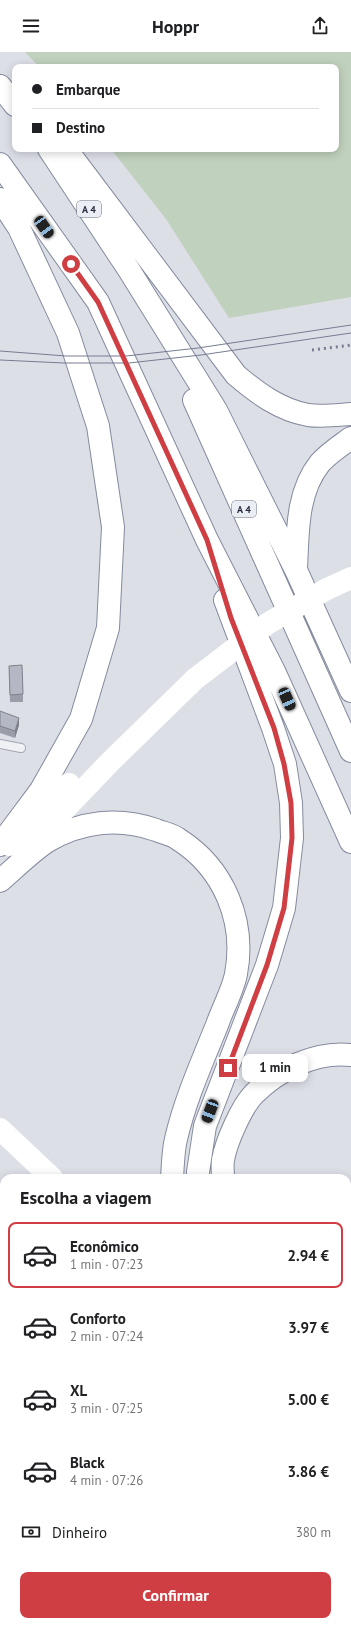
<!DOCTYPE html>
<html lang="pt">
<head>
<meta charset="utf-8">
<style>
	:root { --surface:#fff; --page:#f2f2f2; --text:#202124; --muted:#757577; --line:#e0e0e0; --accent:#cf3e43 }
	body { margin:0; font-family:"PT Sans",sans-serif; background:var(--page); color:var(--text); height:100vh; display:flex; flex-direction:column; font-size:15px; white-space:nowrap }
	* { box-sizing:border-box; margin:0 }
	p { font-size:13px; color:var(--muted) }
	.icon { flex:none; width:22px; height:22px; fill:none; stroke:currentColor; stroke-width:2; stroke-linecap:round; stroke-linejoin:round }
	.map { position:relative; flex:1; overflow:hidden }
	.side { position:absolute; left:0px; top:1122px; width:351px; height:452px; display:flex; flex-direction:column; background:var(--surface); border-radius:12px 12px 0 0; box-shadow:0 2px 10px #0003 }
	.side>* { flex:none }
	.hud { position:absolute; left:12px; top:12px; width:327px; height:88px; border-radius:8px; box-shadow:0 2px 10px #0003; display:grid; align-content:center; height:88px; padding:0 20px; background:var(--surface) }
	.end { position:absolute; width:18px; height:18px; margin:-9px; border:5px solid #cf3e43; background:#fff; box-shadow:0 0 0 2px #fff }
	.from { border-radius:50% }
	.bubble { position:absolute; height:28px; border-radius:8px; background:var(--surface); box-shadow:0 2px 10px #0003; font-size:13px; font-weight:700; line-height:28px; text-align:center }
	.car { position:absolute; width:12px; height:24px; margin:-12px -6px; border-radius:5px; box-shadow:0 0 3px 1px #0007; background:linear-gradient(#222 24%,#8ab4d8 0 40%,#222 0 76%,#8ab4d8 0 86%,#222 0) }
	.hud b { display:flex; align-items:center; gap:14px; height:38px; font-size:15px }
	.hud b+b { border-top:1px solid var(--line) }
	.hud i { width:10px; height:10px; background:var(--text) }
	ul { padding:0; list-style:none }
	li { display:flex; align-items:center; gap:12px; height:66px; margin:0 8px 6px; padding:0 12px; border:2px solid transparent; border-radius:8px }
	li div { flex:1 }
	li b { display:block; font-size:15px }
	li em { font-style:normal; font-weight:700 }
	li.on { border-color:var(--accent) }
	li>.icon { width:36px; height:36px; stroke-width:1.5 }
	h2 { padding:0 20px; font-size:18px; line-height:48px }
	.pay { display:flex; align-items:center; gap:10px; height:44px; padding:0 20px; font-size:15px }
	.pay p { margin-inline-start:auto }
	.cta { display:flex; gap:8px; margin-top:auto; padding:8px 20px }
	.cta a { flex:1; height:46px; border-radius:8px; background:var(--accent); color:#fff; font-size:16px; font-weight:700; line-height:46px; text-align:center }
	header { display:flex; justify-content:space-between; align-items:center; height:52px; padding:0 20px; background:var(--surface); font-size:18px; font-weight:700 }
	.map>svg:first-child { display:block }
	.built { fill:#cbced9 }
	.green { fill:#c0d1bd }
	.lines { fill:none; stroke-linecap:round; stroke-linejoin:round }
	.lane-casing { stroke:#a2a6b1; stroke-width:10 }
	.highway-casing { stroke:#848b9e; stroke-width:24 }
	.lane { stroke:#eff1f5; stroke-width:8 }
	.secondary { stroke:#fff; stroke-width:22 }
	.highway { stroke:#fff; stroke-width:22 }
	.tram { stroke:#767d91; stroke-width:1 }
	.rail { stroke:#767d91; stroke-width:3; stroke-dasharray:2 4; stroke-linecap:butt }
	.secondary-bridge { stroke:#fff; stroke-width:22 }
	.wall { fill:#9b9ea9 }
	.shaded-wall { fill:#7e8189 }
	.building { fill:#b4b8c4; stroke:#7e8189 }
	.route { stroke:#cf3e43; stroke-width:5 }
	.labels { text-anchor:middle; stroke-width:3; stroke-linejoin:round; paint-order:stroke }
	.shield { fill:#eceef5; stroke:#616674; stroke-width:1 }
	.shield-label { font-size:10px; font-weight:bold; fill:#262c3d }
</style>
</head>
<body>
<header><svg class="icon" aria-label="menu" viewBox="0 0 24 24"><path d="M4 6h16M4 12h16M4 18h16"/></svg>Hoppr<svg class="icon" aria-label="share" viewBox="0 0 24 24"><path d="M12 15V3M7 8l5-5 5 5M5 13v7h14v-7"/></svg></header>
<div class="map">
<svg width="351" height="1574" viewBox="0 0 351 1574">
	<rect width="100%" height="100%" fill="#dddfe7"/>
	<path class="built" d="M4 1488V1570H189L190 1574H0V1489Z
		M213 1570H253V1572L250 1574H204Z"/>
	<path class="green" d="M25 0H351V245L229 266 166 167 111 97H336V15H39Z"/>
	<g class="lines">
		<defs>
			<path id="lane" d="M0 692 21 696
				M347 1525 351 1534"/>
			<path id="highway" d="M0 34 15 53
				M49 97 129 218 216 358 296 518 351 639
				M66 97 236 323C257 341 280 358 308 363 322 365 337 363 351 362
				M0 112 98 250 207 488 274 619 351 790
				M0 147 19 176 68 281 98 374 113 475 108 576 81 667 41 738 0 793
				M194 348 351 699
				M296 517C298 481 296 441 320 411 329 401 340 394 351 386
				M0 829C15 816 30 801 46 790 80 769 119 765 156 778 163 781 172 782 178 787 224 816 246 869 236 922 233 938 222 958 217 973 202 1010 185 1048 176 1087 173 1099 173 1113 172 1126
				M198 1126V1120L205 1074 267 913 284 856 292 786 291 751 285 712 273 676 225 548
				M223 1126C223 1120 222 1113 223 1108 226 1090 242 1054 254 1042 279 1017 316 999 351 1003
				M347 1251H351
				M347 1276H351
				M347 1294H351
				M347 1310 351 1311"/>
		</defs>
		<use href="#lane" class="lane-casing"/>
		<use href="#highway" class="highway-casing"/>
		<use href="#lane" class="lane"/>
		<path class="secondary" d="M9 793 69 732
			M25 799 110 710 195 627
			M0 1077 52 1126
			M268 1570 270 1574"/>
		<use href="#highway" class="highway"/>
		<path class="tram" d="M0 299 66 304H126L198 296 351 273
			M0 308 64 311H129L201 303 351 281
			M0 1339 4 1341
			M0 1348 4 1349
			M347 1450 351 1451
			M347 1458 351 1459"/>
		<path class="rail" d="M312 298 351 293"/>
		<path class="secondary-bridge" d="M195 627 267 572 325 538 351 526"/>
	</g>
	<path class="wall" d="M9 614 23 642V650H10Z
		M0 659 19 673 15 686 0 681Z
		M347 1489 351 1492V1522L347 1518Z
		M144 1570H185V1574H145Z
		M293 1570H347L351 1574H295Z"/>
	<path class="shaded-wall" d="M19 666V673L15 686V679Z
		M185 1570V1574H174Z"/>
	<path class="building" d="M22 613 23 642 10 643 9 614Z
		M0 659 19 666 15 679 0 674Z
		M348 1488 351 1492V1512L347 1509V1489Z
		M347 1557 351 1567V1574H298L296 1570H347Z
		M147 1570H185L174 1574H149Z"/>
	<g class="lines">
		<path class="route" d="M71 212 98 250 207 488 231 566 274 676 284 712 291 751 292 786 284 856 267 913 228 1016"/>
	</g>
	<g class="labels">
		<g class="shield">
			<rect x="77" y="149" width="24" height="16" rx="3"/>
			<rect x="232" y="449" width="24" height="16" rx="3"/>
		</g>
		<g class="shield-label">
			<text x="89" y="161">A 4</text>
			<text x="244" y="461">A 4</text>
		</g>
	</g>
</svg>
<i class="end from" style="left:71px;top:212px"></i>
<i class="end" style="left:228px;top:1016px"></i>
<div class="bubble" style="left:242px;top:1002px;width:66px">1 min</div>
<i class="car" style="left:44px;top:175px;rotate:145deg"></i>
<i class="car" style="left:287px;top:647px;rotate:156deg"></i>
<i class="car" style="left:210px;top:1059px;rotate:201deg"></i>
<div class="hud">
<b><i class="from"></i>Embarque</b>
<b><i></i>Destino</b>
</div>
<section class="side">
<h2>Escolha a viagem</h2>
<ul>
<li class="on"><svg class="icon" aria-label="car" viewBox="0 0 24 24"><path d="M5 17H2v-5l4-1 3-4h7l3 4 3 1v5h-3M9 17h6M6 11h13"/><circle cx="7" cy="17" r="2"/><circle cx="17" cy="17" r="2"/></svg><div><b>Econômico</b><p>1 min · 07:23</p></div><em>2.94 €</em></li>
<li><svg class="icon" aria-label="car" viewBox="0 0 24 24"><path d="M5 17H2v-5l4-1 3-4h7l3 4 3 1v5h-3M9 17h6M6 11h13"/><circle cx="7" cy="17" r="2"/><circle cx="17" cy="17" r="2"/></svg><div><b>Conforto</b><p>2 min · 07:24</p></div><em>3.97 €</em></li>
<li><svg class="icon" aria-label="car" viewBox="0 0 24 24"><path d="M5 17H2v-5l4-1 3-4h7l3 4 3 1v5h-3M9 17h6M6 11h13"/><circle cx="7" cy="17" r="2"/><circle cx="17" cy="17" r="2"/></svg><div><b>XL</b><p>3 min · 07:25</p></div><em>5.00 €</em></li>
<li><svg class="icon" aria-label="car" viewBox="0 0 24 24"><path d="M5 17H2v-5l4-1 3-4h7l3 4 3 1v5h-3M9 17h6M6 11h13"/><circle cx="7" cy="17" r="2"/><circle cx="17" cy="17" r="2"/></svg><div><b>Black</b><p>4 min · 07:26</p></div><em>3.86 €</em></li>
</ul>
<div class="pay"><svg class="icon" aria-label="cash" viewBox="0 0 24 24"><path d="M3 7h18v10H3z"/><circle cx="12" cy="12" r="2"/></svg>Dinheiro<p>380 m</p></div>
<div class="cta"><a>Confirmar</a></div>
</section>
</div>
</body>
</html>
